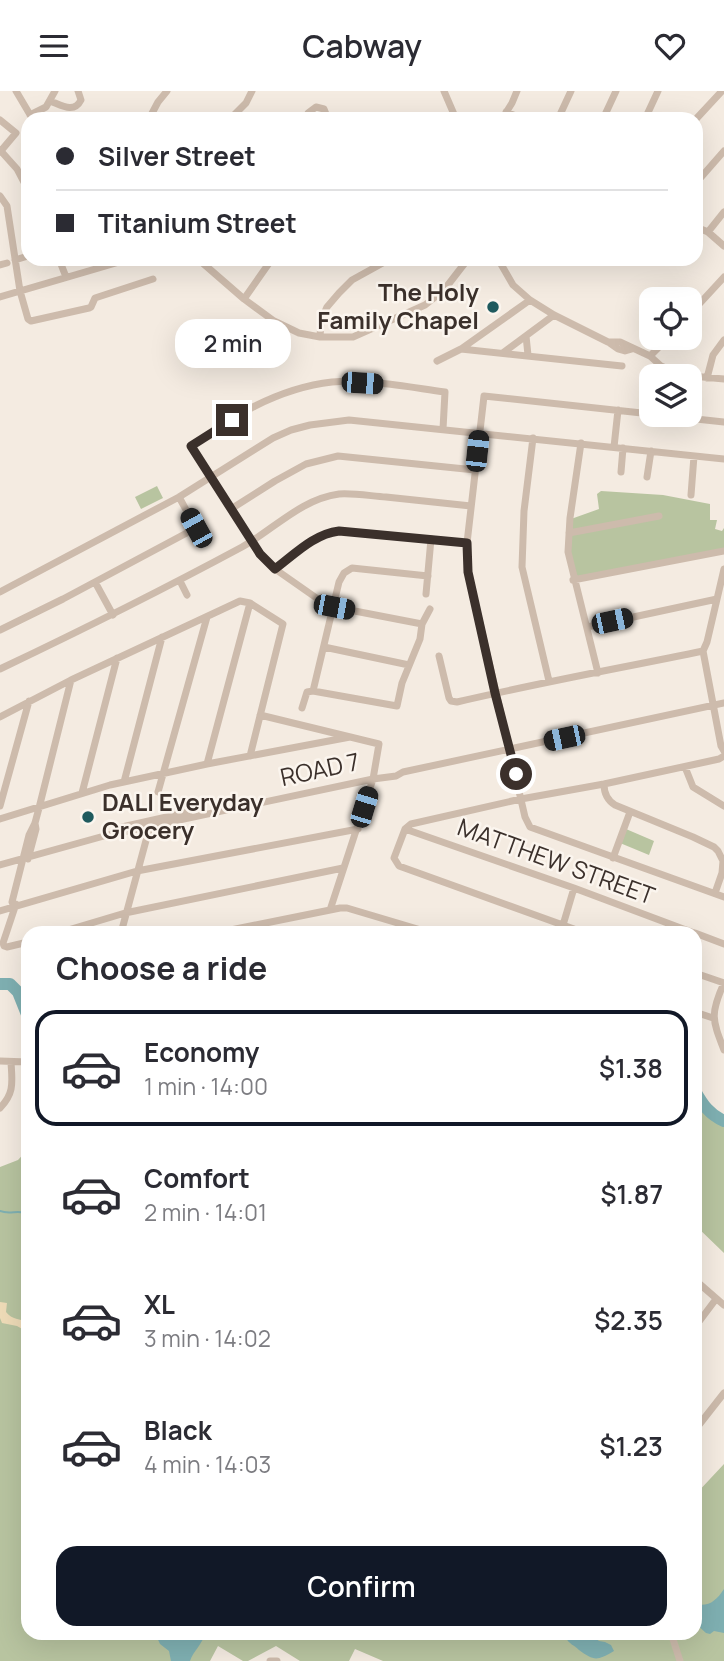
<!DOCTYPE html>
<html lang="en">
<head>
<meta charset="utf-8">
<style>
	:root { --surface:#fff; --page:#f2f2f3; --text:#2b2b33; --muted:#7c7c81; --line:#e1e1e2; --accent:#111827 }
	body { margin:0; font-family:Manrope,sans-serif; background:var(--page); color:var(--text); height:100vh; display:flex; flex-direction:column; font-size:26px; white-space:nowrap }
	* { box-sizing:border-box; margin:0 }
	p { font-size:23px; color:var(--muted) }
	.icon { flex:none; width:38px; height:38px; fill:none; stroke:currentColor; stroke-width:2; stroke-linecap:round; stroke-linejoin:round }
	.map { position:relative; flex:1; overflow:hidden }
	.details { position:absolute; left:21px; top:835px; width:681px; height:714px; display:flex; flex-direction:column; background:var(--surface); border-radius:21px; box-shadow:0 7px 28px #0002 }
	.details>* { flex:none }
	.banner { position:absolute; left:21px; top:21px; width:682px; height:154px; border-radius:21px; box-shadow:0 7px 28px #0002; display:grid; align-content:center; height:154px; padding:0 35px; background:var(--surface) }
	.fabs { position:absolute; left:639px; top:196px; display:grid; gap:14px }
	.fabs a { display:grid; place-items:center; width:63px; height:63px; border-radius:14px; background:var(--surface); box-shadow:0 7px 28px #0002; font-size:35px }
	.end { position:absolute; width:32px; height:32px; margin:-16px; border:9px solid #3b302b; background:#fff; box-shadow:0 0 0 4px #fff }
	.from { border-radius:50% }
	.bubble { position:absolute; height:49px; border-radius:21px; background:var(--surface); box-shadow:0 7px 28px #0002; font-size:23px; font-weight:600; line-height:49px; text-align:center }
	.car { position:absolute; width:21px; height:42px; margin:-21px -10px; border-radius:9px; box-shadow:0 0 5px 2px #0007; background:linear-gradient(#222 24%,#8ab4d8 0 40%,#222 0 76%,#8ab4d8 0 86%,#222 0) }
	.banner b { display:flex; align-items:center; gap:24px; height:66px; font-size:26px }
	.banner b+b { border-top:2px solid var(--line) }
	.banner i { width:18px; height:18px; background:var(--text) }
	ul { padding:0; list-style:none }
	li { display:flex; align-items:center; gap:21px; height:116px; margin:0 14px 10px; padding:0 21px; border:4px solid transparent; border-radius:21px }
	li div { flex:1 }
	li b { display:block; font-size:26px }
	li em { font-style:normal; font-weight:600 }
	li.selected { border-color:var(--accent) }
	li>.icon { width:63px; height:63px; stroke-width:1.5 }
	h2 { padding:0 35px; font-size:32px; line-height:84px }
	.button { display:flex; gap:14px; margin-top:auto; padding:14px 35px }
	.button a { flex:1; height:80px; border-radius:21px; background:var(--accent); color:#fff; font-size:28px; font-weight:600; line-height:80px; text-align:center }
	header { display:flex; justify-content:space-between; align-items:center; height:91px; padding:0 35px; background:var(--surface); font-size:32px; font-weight:600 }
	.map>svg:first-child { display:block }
	.green { fill:#b8c4a0 }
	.sand { fill:#efdcb8 }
	.water { fill:#7fb0b2 }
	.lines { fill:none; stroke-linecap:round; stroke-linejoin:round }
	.stream { stroke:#7fb0b2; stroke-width:2 }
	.river { stroke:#7fb0b2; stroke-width:12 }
	.minor { stroke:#cdbbac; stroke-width:7 }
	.route { stroke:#3b302b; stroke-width:9 }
	.poi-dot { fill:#1f5a5e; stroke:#fbf5ee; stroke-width:2.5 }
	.labels { text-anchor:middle; stroke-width:5; stroke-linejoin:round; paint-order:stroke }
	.poi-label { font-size:24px; font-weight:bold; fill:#3b302b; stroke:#fbf5ee; text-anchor:end }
	.street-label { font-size:24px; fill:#3b302b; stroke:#fbf5ee }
</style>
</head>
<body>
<header><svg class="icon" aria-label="menu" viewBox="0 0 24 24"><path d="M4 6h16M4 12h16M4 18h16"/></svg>Cabway<svg class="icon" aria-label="heart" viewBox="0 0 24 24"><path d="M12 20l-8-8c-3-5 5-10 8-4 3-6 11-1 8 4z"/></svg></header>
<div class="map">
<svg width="724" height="1570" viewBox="0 0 724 1570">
	<rect width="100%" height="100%" fill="#f4ebe1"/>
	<path class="green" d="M157 395 163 407 141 418 135 406Z
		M601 400 663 404 710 413V429H717L715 438 722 440 724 437V458L573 489 569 442 571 428 599 418 597 403Z
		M626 738 654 750 649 764 620 752Z
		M695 1000C703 1014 709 1023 724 1030V1162L695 1134Z
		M28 1058V1542H695V1404L724 1373V1570H383L355 1558 349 1570H300L276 1555 248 1570H243L218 1555 210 1570H0V1076L18 1069Z"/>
	<path class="sand" d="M0 1211 7 1212 6 1221C12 1229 20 1227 28 1232V1240L24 1239 17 1235 2 1232 0 1227Z"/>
	<path class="water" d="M724 1498V1542L714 1540 710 1543 706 1542 695 1532V1513C709 1516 716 1510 724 1498Z
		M155 1542H177L186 1548H190L194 1542H205C203 1553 193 1560 190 1570H171L169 1560 160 1553Z
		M575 1542H589L599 1550 605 1551 611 1554 614 1560C597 1570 594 1570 579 1559 574 1554 569 1553 566 1547L569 1543Z"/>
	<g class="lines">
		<path class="stream" d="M0 1120C10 1124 19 1118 28 1123
			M516 1542H523
			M535 1542 566 1547"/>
		<path class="river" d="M0 893H10L18 901 28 926
			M695 1000C703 1014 709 1023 724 1030"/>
		<path class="minor" d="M16 0 32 27
			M444 0 456 28
			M50 10C61 14 74 23 81 9L78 0
			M506 21 523 28
			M30 24 46 16 55 0
			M149 28 158 11 167 0
			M230 28 246 12 252 0
			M307 28 308 22 316 16 324 18 328 28
			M502 28 512 12 517 0
			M558 28 571 0
			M603 28 616 0
			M645 28 658 0
			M696 28 722 0
			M0 29 16 42 0 61
			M0 59 17 78 28 99
			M696 92 724 60
			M0 105 7 115 20 200 28 228 31 230 89 217 91 216 95 207 153 188
			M696 136 708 141 724 155
			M708 141 724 121
			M59 168 66 186
			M198 168 244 208 274 230 299 242 320 246H353L425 214 444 199 468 168
			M498 168 513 194 530 209 554 224 608 251 618 258 625 260 632 258
			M15 169 28 165
			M0 174 7 172
			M0 206 126 169
			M244 208 272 168
			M690 223 724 186
			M526 245 528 264
			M320 246 321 230 327 216 339 202 352 189 390 168
			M608 251H620L650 265 661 275 682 284 724 288
			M461 258 530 209
			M504 261 554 224
			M650 265 668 247
			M437 270 461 258 622 275
			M707 287 713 264 724 249
			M651 323 484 305 467 452 468 481 525 726 530 736 724 806
			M659 324 724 331
			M533 347 524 420 522 476 549 590
			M581 352 570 427 568 461 598 582
			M614 356 618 319
			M621 381 623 357
			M647 386 651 360
			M691 404 694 365
			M231 418 275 390 306 373 338 365 475 379
			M569 442 659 425
			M275 478C295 463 314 443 339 440L467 452
			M724 478 707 551 703 560 721 655 724 660
			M573 489 724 460
			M180 490 187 504
			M95 491 113 524
			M0 501 179 406 273 347 291 339 310 334 349 329 724 368
			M426 503 431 448
			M422 533 334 516 325 513 275 478 260 463 191 355C212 342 233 326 255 315 279 303 305 294 332 291 369 288 408 296 445 301L443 338
			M587 536 717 508
			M0 539 63 508 196 437 179 406
			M324 556 409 574
			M439 565 449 607 451 610 457 611C538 592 621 577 703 560
			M0 578C82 539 162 499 242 456 273 439 301 408 339 403 354 402 371 405 386 406 414 409 442 412 471 415
			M313 600 339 491 344 482 352 477 428 485
			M302 617 307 601 313 600 397 615 402 592 420 548 422 533 430 518
			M260 624 379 653 373 688 330 819
			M0 626 71 589 240 510 250 512 283 533 250 665
			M207 673 250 512
			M685 676 693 696 724 715
			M124 691 162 546
			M604 693C604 702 607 709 615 714L693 746 714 756 718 760 723 770 722 782 715 802
			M158 701 207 526
			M82 702 117 567
			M0 715 29 610
			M0 728 110 694 207 673 350 646
			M122 736 189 721
			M405 738 574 797 694 842
			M613 767 630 721
			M28 768 36 738 35 732
			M0 774 104 745 373 688 396 685 403 681 724 612
			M16 813 3 852 4 855 7 856 28 851
			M14 816 12 811 29 744 35 732 39 717 71 589
			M0 820 137 780 358 738
			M563 834 574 797
			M58 842 125 822 343 777
			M121 842 151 731
			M216 842 340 817H347L431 842
			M585 842 399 775 394 767 405 738 411 733 521 708 604 693 719 668 724 665
			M695 842 724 853
			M695 882 724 892
			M724 892C710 923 712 928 724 959
			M695 921 713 927
			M0 970 28 971
			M0 1017C15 1002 12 990 11 971
			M695 1189 724 1214
			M695 1236 716 1208
			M695 1339 724 1302
			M671 1542 680 1570
			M270 1570H277"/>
	</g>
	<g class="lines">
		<path class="route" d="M232 329 191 355 260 463 275 478C295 463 314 443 339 440L467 452 468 481 495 602 516 683"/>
	</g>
	<g class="poi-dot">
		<circle cx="493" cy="216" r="7"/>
		<circle cx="88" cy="726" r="7"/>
	</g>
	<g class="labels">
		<g class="poi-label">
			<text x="479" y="210">The Holy<tspan x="479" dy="28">Family Chapel</tspan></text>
			<text x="102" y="720" text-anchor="start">DALI Everyday<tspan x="102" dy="28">Grocery</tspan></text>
		</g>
		<g class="street-label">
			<text transform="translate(320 679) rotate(-12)" y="8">ROAD 7</text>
			<text transform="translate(556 771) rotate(20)" y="8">MATTHEW STREET</text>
		</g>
	</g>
</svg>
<div class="fabs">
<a><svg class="icon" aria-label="locate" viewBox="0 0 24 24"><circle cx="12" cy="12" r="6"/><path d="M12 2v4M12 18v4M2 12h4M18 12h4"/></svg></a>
<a><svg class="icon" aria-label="layers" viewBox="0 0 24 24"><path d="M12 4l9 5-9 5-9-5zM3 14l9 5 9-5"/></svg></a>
</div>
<i class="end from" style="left:516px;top:683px"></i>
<i class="end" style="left:232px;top:329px"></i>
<div class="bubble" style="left:175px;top:228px;width:116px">2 min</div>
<i class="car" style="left:362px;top:292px;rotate:94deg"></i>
<i class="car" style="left:477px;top:360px;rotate:6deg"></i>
<i class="car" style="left:196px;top:437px;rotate:331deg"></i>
<i class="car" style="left:334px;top:516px;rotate:101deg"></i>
<i class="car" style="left:612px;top:530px;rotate:78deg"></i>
<i class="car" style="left:564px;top:647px;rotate:258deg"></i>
<i class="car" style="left:364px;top:716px;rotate:17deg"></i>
<div class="banner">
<b><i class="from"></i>Silver Street</b>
<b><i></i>Titanium Street</b>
</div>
<section class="details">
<h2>Choose a ride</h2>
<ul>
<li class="selected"><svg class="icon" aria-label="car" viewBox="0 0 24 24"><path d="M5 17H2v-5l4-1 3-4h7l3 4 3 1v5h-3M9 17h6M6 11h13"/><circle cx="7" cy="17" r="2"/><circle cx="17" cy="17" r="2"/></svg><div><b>Economy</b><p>1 min · 14:00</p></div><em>$1.38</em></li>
<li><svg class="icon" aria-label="car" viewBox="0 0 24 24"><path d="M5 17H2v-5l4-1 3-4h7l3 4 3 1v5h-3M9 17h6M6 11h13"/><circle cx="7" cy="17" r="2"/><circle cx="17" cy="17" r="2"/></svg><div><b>Comfort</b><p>2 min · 14:01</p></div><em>$1.87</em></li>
<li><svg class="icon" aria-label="car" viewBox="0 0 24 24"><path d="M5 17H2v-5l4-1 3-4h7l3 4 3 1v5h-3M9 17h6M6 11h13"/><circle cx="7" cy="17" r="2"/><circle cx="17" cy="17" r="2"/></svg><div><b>XL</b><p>3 min · 14:02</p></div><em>$2.35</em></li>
<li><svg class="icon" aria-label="car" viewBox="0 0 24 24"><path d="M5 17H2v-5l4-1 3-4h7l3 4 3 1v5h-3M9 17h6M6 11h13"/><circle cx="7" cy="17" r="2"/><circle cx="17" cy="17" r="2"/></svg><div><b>Black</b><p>4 min · 14:03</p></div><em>$1.23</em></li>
</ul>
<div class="button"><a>Confirm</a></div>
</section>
</div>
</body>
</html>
